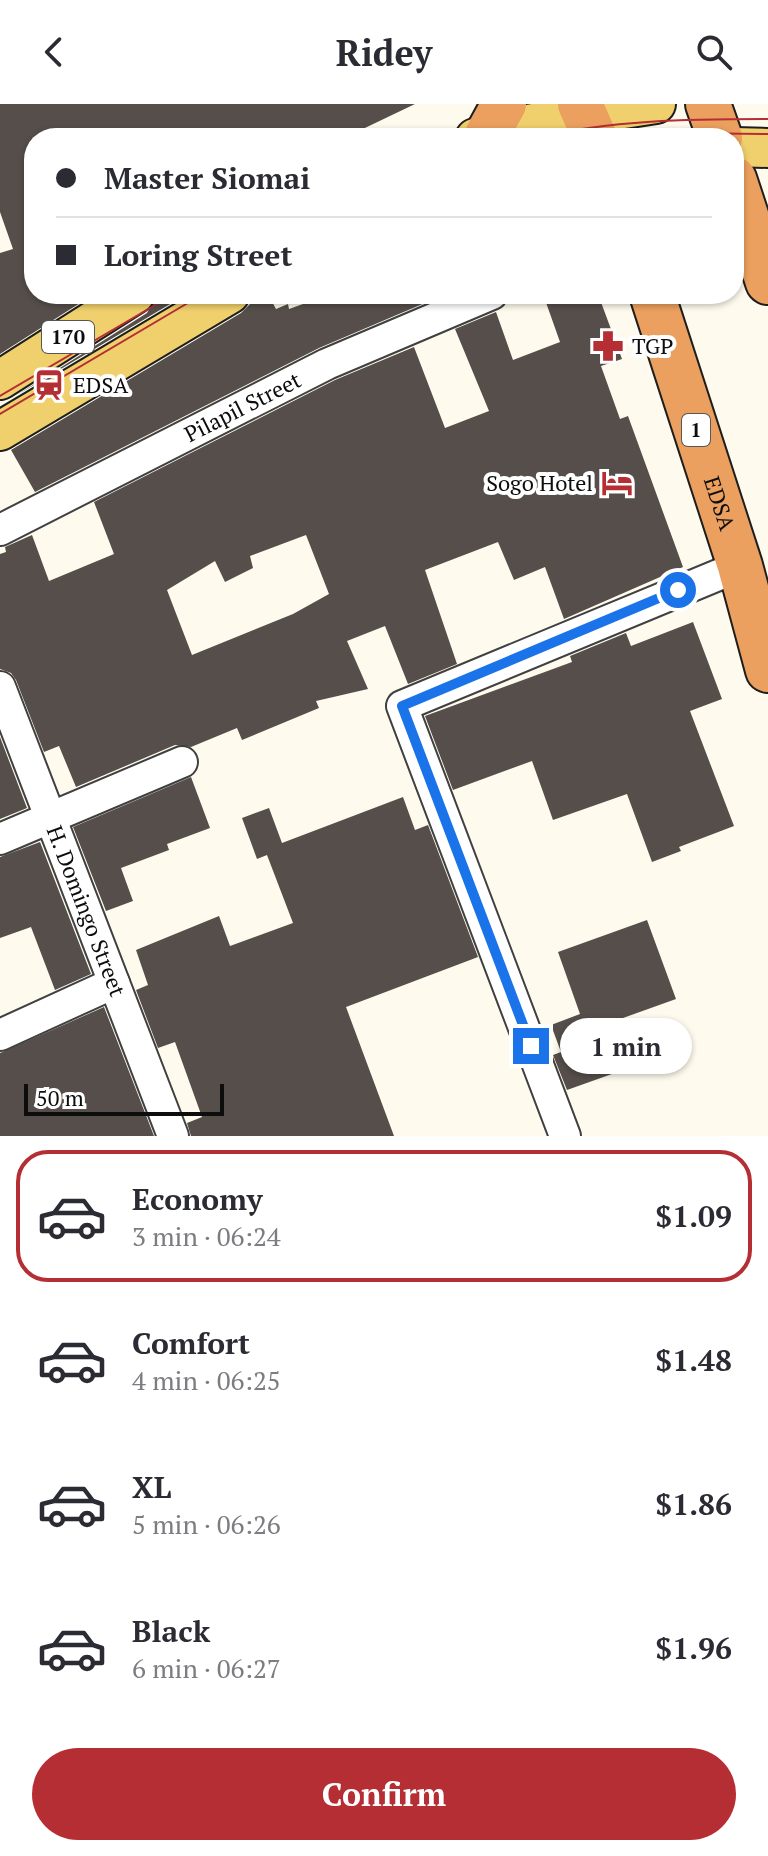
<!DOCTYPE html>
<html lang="en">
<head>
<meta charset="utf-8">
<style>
	:root { --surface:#fff; --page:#f2f2f3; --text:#2b2b33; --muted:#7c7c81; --line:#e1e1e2; --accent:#b52e34 }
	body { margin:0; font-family:"PT Serif",serif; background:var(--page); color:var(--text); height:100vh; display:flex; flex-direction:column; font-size:30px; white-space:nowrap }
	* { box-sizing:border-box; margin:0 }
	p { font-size:26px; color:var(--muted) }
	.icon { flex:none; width:44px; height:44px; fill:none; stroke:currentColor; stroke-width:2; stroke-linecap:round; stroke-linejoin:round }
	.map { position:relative; height:1032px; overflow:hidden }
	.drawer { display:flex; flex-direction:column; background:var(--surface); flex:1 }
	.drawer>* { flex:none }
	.guide { position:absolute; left:24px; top:24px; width:720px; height:176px; border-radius:32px; box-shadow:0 2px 6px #0004; display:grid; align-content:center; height:176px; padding:0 32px; background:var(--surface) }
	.scale { position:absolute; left:24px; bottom:20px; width:200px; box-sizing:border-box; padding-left:8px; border:4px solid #0d0d0d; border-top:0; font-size:22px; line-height:28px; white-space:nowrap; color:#0d0d0d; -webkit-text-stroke:6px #fff; paint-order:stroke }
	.end { position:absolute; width:36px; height:36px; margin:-18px; border:10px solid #1a73e8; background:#fff; box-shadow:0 0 0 4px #fff }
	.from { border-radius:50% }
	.bubble { position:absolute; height:56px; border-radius:28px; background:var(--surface); box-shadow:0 2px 6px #0004; font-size:26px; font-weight:600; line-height:56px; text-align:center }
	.guide b { display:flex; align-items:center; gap:28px; height:76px; font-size:30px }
	.guide b+b { border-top:2px solid var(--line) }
	.guide i { width:20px; height:20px; background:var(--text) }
	ul { padding:14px 0 0; list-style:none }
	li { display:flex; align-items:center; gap:24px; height:132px; margin:0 16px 12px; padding:0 16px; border:4px solid transparent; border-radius:32px }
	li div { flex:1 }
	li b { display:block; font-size:30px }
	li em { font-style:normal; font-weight:600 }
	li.on { border-color:var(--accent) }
	li>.icon { width:72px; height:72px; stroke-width:1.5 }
	.action { display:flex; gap:16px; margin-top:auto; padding:16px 32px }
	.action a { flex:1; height:92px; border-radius:48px; background:var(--accent); color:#fff; font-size:32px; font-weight:600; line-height:92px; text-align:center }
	header { display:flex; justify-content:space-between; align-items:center; height:104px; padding:0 32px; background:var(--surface); font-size:36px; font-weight:600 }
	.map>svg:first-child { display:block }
	.building { fill:#554e4a; fill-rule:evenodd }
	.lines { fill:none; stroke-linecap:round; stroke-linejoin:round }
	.minor-casing { stroke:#404040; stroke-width:34 }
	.major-casing { stroke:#1e1e1e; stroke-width:42 }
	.highway-casing { stroke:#1e1e1e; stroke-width:48 }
	.minor { stroke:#fff; stroke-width:30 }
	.major { stroke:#f0d06c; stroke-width:38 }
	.highway { stroke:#eba05f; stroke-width:44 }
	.tram { stroke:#b52e34; stroke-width:2 }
	.route { stroke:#1a73e8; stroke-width:10 }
	.labels { text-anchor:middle; stroke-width:8; stroke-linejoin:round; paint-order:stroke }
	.shield { fill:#fff; stroke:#565656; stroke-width:2 }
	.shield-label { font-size:20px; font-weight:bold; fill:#0d0d0d }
	.poi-label { font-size:22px; fill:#0d0d0d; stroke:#fff; text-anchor:start }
	.street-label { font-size:22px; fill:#0d0d0d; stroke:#fff }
</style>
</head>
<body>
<header><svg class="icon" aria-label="back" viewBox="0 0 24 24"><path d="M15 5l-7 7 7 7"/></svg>Ridey<svg class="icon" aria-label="search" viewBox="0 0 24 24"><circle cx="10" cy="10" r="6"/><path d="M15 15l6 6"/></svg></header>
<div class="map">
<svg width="768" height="1032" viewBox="0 0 768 1032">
	<rect width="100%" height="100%" fill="#fefbee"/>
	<path class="building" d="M0 0H415L344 34H34V190H77L80 199 0 250V149L13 145 0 108Z
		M157 190H187L17 291 147 209Z
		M252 190H268L276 205 288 200 289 205 331 190H446L319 244 35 388 11 346 241 209 250 200Z
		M543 190H598L622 255 601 262 620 315 628 312 683 463 564 515 545 463 514 476 498 438 425 466 457 560 408 580 385 522 347 537 368 585 316 597 319 604 242 636 237 624 191 643 175 641 76 683 59 642 44 648 16 576 11 569 0 565V450L6 448 5 443 32 431 49 477 114 450 94 398 335 276 414 243 445 324 489 307 455 225 496 208 513 256 560 238ZM306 431 329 490 293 510 192 551 167 486 215 457 225 478 253 464 250 452Z
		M693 518 722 595 690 607 734 722 679 743 681 747 652 758 627 690 553 716 532 657 453 686 425 612 572 558 570 552 626 529 631 542Z
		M0 633 27 704 0 715Z
		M191 673 210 724 167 740 169 746 121 764 133 797 106 807 73 723Z
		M403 693 415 726 428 721 478 853 346 903 394 1032H191L187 1019 202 1013 175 938 158 944 136 886 148 881 136 846 219 812 230 842 293 819 267 751 257 755 242 714 269 704 282 739Z
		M40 738 91 870 55 886 31 823 0 834V753Z
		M647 816 676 895 623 914 640 960 567 986 553 951 561 948 551 921 580 910 558 848Z
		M104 903 154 1032H0V949Z"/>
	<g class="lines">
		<defs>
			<g id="minor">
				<path id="s1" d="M0 426 327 260 492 190"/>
				<path id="s2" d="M0 583 173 1032"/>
				<path d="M0 735 182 658"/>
				<path d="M0 931 114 879"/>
				<path d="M565 1032 402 602 740 462"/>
			</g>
			<path id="major" d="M475 34 533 19 656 0
				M734 43 768 44
				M0 276 135 190
				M0 327 230 190"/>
			<g id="highway">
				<path d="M580 0 595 34"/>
				<path d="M708 0 720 34"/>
				<path d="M487 31 504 0"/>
				<path d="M734 75 768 178"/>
				<path id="s3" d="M652 190 740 462 768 566"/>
			</g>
		</defs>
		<use href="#minor" class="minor-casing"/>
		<use href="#major" class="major-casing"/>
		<use href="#highway" class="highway-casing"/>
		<use href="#minor" class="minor"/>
		<use href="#major" class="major"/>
		<use href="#highway" class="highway"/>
		<path class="tram" d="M534 34C611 16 690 15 768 15
			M630 34 678 29 768 30
			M0 292 174 190
			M0 310 203 190"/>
	</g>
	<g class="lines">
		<path class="route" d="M531 942 402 602 678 486"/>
	</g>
	<defs>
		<symbol id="pharmacy-bare" viewBox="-9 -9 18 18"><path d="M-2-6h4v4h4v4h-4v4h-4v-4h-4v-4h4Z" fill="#b52e34" stroke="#fff" stroke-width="2.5" paint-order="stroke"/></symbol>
		<symbol id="station-bare" viewBox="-9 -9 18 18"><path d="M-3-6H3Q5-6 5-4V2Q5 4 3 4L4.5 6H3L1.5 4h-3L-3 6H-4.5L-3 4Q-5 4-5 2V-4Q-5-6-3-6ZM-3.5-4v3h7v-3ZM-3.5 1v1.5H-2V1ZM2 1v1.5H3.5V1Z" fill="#b52e34" stroke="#fff" stroke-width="2.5" paint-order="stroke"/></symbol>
		<symbol id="hotel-bare" viewBox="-9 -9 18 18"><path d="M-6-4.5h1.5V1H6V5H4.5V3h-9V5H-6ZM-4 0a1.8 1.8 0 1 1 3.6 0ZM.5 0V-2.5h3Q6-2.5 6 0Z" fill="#b52e34" stroke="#fff" stroke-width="2.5" paint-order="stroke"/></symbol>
	</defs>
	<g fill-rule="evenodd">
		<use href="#pharmacy-bare" x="586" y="220" width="44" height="44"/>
		<use href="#station-bare" x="27" y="259" width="44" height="44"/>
		<use href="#hotel-bare" x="595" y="357" width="44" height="44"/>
	</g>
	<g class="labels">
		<g class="shield">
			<rect x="42" y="217" width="52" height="32" rx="6"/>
			<rect x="682" y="310" width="28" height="32" rx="6"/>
		</g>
		<g class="shield-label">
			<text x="68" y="240">170</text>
			<text x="696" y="333">1</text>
		</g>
		<g class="poi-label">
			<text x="632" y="250">TGP</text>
			<text x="73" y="289">EDSA</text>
			<text x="593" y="387" text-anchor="end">Sogo Hotel</text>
		</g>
		<g class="street-label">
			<text dy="8" stroke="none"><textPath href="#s1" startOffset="272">Pilapil Street</textPath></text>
			<text dy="8" stroke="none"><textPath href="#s3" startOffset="220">EDSA</textPath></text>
			<text dy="8" stroke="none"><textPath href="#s2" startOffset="240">H. Domingo Street</textPath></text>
		</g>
	</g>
</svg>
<div class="scale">50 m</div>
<i class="end from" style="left:678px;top:486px"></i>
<i class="end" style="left:531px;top:942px"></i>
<div class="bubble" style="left:560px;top:914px;width:132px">1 min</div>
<div class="guide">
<b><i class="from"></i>Master Siomai</b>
<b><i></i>Loring Street</b>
</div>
</div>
<section class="drawer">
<ul>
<li class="on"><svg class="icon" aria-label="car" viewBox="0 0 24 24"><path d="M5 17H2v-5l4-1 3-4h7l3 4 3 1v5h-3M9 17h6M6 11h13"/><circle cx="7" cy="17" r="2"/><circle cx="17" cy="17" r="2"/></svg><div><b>Economy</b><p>3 min · 06:24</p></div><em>$1.09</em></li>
<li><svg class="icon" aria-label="car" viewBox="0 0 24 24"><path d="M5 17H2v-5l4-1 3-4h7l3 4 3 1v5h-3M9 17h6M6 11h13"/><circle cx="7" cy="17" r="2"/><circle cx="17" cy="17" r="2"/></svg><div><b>Comfort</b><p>4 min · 06:25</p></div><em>$1.48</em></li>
<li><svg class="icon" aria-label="car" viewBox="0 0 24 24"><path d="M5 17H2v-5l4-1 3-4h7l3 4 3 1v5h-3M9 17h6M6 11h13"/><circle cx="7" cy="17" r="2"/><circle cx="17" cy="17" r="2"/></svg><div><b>XL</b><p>5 min · 06:26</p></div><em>$1.86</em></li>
<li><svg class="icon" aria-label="car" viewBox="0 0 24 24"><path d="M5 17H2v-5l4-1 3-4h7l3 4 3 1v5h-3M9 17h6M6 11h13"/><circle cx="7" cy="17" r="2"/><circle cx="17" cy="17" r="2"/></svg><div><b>Black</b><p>6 min · 06:27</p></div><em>$1.96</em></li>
</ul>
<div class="action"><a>Confirm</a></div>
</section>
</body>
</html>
